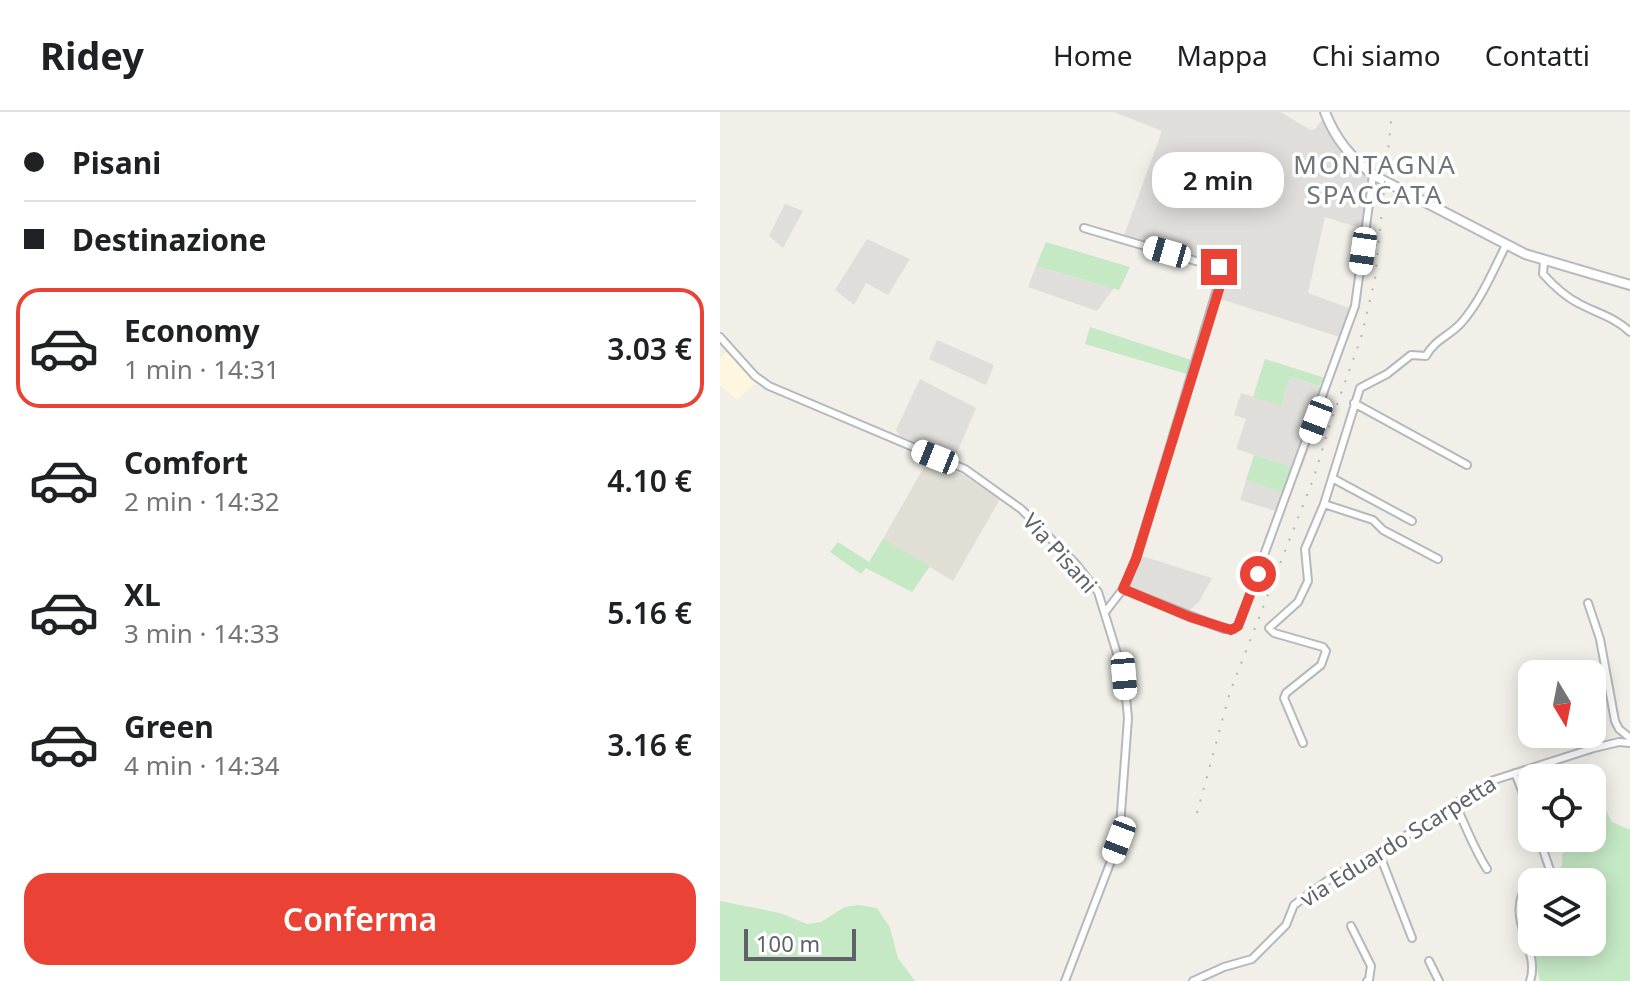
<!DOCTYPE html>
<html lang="it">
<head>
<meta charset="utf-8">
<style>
	:root { --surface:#fff; --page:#f2f2f2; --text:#202124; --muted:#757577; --line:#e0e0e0; --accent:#ea4335 }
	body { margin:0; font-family:"Noto Sans",sans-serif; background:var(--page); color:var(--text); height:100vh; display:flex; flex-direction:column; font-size:30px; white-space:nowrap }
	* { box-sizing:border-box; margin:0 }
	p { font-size:26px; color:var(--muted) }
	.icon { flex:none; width:44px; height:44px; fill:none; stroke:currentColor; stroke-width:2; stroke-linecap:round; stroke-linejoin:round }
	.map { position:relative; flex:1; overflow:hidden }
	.sheet { display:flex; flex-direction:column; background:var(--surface); width:720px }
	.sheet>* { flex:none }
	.top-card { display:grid; align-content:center; height:176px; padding:0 24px; background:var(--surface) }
	.needle { width:52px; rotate:170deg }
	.controls { position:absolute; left:798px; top:548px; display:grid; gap:16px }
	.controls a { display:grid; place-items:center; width:88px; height:88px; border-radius:16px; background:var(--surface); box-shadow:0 4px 20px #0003; font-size:40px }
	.scale { position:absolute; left:24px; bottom:20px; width:112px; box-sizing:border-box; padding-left:8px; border:4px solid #5f6368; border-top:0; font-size:22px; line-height:28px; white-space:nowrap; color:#5f6368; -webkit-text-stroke:6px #fff; paint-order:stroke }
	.end { position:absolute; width:36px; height:36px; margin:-18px; border:10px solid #ea4335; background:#fff; box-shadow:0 0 0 4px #fff }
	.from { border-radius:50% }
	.bubble { position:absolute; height:56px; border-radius:24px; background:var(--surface); box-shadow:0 4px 20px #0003; font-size:26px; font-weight:600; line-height:56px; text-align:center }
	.car { position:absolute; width:24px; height:48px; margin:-24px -12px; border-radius:10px; box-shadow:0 0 6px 2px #0007; background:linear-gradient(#fff 24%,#345 0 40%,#fff 0 76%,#345 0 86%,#fff 0) }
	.top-card b { display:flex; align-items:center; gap:28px; height:76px; font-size:30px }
	.top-card b+b { border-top:2px solid var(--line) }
	.top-card i { width:20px; height:20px; background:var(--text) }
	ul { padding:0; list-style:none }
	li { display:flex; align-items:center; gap:24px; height:120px; margin:0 16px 12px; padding:0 8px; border:4px solid transparent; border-radius:24px }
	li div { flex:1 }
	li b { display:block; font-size:30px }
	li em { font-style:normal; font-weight:600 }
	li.active { border-color:var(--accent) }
	li>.icon { width:72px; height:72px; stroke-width:1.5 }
	.action { display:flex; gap:16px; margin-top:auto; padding:16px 24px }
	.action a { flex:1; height:92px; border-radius:24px; background:var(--accent); color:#fff; font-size:32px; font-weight:600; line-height:92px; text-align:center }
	header { display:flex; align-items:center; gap:48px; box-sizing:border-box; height:112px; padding:0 40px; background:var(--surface); border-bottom:2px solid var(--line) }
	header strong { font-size:38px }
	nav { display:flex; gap:44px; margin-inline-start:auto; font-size:28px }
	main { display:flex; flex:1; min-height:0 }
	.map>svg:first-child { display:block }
	.commercial { fill:#fef7e0 }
	.industrial { fill:#e0deda }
	.education { fill:#e1ded6 }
	.green { fill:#c5e8c5 }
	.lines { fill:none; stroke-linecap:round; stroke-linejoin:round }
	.street-casing { stroke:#b5b8bc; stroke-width:10 }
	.secondary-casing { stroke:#b6babf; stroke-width:12 }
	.street { stroke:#fff; stroke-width:6 }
	.secondary { stroke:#fff; stroke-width:8 }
	.rail { stroke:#b6b7b8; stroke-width:2; stroke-dasharray:2 10; stroke-linecap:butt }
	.route { stroke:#ea4335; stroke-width:10 }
	.labels { text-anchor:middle; stroke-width:7; stroke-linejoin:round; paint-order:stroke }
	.street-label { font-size:22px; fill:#5f6368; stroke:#fff }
	.quarter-label { font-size:26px; letter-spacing:2px; fill:#70757a; stroke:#fff }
</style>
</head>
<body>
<header>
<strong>Ridey</strong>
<nav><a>Home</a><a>Mappa</a><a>Chi siamo</a><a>Contatti</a></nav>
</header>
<main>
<section class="sheet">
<div class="top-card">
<b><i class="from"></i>Pisani</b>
<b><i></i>Destinazione</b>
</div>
<ul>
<li class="active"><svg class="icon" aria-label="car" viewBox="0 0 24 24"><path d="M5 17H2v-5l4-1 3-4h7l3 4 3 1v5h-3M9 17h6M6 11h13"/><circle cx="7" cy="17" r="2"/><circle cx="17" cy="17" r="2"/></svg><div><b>Economy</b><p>1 min · 14:31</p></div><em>3.03 €</em></li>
<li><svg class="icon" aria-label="car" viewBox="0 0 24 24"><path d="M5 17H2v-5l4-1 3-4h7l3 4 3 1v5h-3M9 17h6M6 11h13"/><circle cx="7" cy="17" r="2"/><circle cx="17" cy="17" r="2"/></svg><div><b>Comfort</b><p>2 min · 14:32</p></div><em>4.10 €</em></li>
<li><svg class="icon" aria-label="car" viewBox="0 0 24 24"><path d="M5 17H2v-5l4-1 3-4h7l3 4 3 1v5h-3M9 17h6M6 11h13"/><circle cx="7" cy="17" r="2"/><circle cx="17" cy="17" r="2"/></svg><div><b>XL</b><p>3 min · 14:33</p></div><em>5.16 €</em></li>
<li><svg class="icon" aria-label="car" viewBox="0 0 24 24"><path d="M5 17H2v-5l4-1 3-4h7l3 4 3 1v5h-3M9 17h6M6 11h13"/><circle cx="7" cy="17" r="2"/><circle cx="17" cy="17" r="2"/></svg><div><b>Green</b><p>4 min · 14:34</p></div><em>3.16 €</em></li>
</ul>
<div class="action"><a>Conferma</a></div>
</section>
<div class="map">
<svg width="910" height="869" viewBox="0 0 910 869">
	<rect width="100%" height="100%" fill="#f1efe8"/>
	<path class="commercial" d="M9 237 38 268 17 288 0 273V246Z"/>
	<path class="industrial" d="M394 0H560L591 18 595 17 603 7 617 33 650 65 643 117 605 105 588 181 632 197 623 226 497 186 504 156 403 126 442 19Z
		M65 92 83 99 63 136 49 124Z
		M147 127 190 147 168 183 146 171 134 193 115 178Z
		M316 154 356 166 394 176 377 199 308 175Z
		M217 228 274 253 266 273 209 247Z
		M570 264 610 278 581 358 516 337 526 307 514 303 521 281 561 293Z
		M200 267 256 296 234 348 180 324 176 318Z
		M526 368 566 381 559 400 520 388Z
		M419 443 492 466 479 490 465 502 406 476Z"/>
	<path class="education" d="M208 348 244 363 280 387 233 469 163 427Z"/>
	<path class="green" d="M326 130 410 155 399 178 316 154Z
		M370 215 474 249 470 263 365 232Z
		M545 247 605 266 599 274 570 264 561 293 533 285Z
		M534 343 572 355 562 380 526 368Z
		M163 427 210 454 192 480 146 456 141 462 110 440 118 430 149 450Z
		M886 698 892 710 910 718V869H820L807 817 812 814V830H872V770H836L838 766 837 758 842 754V742L848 736 846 726H872V701Z
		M0 789 60 801 87 812 101 810 125 795 139 793 157 796 170 816 178 846 195 869H0Z"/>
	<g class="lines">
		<defs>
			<path id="street" d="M364 116 503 157 416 447 403 477
				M824 149 823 162C833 173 844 184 858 191 876 201 895 205 910 220
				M0 225 35 264 49 274 245 357 301 397 356 452 378 480 404 564 408 606 399 728 345 869
				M634 291 747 353
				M612 366 692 409
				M604 392 653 408 663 418 718 447
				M868 491 880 527 895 609 899 617 910 626
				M386 499 403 477 504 517H514L518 514 635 194 653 63
				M583 631 564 586 566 581 601 553 606 539 603 535 554 521 549 516 578 490 588 469 585 437 604 392 640 276 667 262 691 243 706 244C715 227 730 224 742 210 761 188 773 159 786 133
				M795 661 812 704
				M735 691C745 713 754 737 767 757
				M819 726 830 758 823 770
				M659 741 692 826
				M631 814 651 854 649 868 647 869
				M709 849 719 869
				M473 869 504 855 532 847 566 813 574 793 618 761 634 757 771 669 874 636 899 630 910 631
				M810 869C820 841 791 813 802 783L812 778"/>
			<path id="secondary" d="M605 0C615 27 631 45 653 63L805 142 910 173"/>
		</defs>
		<use href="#street" class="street-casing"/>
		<use href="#secondary" class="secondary-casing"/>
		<use href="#street" class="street"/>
		<use href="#secondary" class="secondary"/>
		<path class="rail" d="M477 701 510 580 594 365 610 312 641 226 655 167 672 0"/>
	</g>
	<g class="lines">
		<path class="route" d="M499 155 503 157 504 161 416 447 403 477 470 505 511 518 518 514 538 462"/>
	</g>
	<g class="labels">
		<g class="street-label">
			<text transform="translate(340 441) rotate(48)" y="8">Via Pisani</text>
			<text transform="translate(678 729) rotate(-32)" y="8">via Eduardo Scarpetta</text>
		</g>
		<g class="quarter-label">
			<text x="655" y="62">MONTAGNA<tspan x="655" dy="30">SPACCATA</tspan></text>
		</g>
	</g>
</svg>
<div class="controls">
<a><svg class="needle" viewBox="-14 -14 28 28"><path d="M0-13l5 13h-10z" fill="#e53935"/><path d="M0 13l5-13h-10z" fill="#757577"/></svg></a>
<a><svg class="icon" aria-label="locate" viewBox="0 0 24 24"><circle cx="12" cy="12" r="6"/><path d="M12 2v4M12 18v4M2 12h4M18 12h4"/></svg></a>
<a><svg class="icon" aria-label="layers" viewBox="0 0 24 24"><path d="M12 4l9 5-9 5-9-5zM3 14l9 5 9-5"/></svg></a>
</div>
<div class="scale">100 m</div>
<i class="end from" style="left:538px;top:462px"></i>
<i class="end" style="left:499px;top:155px"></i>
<div class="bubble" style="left:432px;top:40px;width:132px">2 min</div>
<i class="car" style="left:643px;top:139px;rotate:188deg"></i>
<i class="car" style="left:447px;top:140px;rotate:286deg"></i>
<i class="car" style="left:596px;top:308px;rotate:201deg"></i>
<i class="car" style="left:215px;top:345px;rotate:292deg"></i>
<i class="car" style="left:404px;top:564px;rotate:175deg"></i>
<i class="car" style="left:399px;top:728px;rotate:201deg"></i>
</div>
</main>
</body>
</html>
